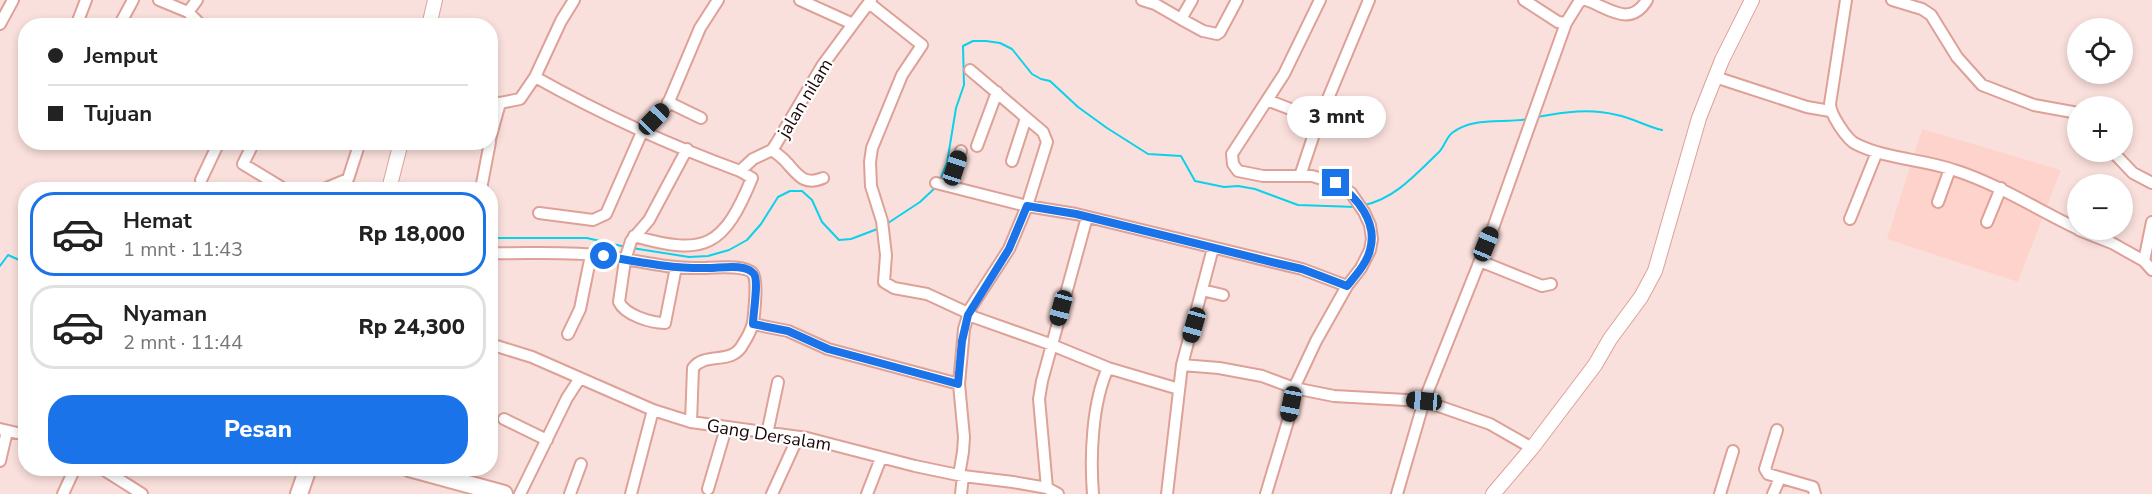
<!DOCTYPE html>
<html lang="id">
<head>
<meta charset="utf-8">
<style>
	:root { --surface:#fff; --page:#f2f2f2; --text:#222; --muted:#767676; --line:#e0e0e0; --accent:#1a73e8 }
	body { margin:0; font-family:"Nunito Sans",sans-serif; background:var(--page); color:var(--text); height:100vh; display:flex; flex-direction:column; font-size:22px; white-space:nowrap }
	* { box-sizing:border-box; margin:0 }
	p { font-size:20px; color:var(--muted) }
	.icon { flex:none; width:33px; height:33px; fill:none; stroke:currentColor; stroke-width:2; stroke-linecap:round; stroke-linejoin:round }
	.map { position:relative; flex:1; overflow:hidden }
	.panel { position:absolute; left:18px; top:182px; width:480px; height:294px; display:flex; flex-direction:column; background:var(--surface); border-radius:24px; box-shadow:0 3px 9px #0003 }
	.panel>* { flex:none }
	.guide { position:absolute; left:18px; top:18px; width:480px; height:132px; border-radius:24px; box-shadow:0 3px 9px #0003; display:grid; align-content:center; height:132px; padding:0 30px; background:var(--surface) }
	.fabs { position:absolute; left:2067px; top:18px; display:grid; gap:12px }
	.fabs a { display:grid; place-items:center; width:66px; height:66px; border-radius:50%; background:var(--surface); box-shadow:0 3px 9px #0003; font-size:30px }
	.end { position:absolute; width:27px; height:27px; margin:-14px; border:8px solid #1a73e8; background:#fff; box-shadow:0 0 0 3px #fff }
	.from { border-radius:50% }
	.bubble { position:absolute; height:42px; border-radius:21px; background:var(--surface); box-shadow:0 3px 9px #0003; font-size:20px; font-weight:800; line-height:42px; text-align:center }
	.car { position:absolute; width:18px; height:36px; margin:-18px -9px; border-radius:8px; box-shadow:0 0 4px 2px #0007; background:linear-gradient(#222 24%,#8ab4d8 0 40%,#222 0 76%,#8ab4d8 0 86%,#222 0) }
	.guide b { display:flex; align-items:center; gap:21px; height:57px; font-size:22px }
	.guide b+b { border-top:2px solid var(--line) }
	.guide i { width:15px; height:15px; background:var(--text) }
	ul { padding:10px 0 0; list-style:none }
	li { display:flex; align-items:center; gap:18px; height:84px; margin:0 12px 9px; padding:0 18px; border:3px solid var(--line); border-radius:24px }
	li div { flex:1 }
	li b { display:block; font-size:22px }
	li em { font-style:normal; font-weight:800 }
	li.active { border-color:var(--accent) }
	li>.icon { width:54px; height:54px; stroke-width:1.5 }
	.button { display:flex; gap:12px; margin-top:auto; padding:12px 30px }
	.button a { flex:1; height:69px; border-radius:24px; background:var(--accent); color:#fff; font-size:24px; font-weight:800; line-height:69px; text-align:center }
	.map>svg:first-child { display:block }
	.built { fill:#fed3cb }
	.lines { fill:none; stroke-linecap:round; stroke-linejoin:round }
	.stream { stroke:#0bd1ea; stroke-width:2 }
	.street-casing { stroke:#dda197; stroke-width:14 }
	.secondary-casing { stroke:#dda197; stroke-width:16 }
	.primary-casing { stroke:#dda197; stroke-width:20 }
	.street { stroke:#fff; stroke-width:10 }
	.secondary { stroke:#fff; stroke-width:14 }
	.primary { stroke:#fff; stroke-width:16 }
	.route { stroke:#1a73e8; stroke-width:8 }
	.labels { text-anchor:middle; stroke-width:4.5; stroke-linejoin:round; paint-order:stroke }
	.street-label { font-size:18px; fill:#1b0705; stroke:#fff }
</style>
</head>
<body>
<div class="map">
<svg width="2152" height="494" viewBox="0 0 2152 494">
	<rect width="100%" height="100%" fill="#fae0dc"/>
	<path class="built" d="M1922 129 2061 170 2018 282 1887 239Z"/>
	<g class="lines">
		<path class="stream" d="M1537 117C1564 112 1590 108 1617 115 1633 118 1647 127 1662 130
			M940 180 947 163 956 108 964 85 963 46 973 41H986L1000 43 1012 49 1032 74 1041 79 1050 81 1078 107 1107 128 1148 154 1181 156 1195 181 1224 187 1238 186 1255 189 1298 205 1356 207
			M1364 205C1395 199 1417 173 1439 152 1444 147 1446 138 1452 133 1474 116 1503 124 1528 119
			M885 225 920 202 936 187
			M490 238H587L626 247
			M632 248 689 257 708 256 729 250 747 240 761 224 778 197 790 191H802L812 200 822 222 839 240 851 239 880 228
			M0 266 8 255 26 263"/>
		<defs>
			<path id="street" d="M159 0 188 12 202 26
				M800 0 853 24 871 0
				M1142 0 1155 4 1181 19 1192 0
				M1524 0 1558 22 1566 23 1579 2 1583 0
				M1586 0C1609 8 1630 28 1647 0
				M1846 0 1830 104C1830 114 1847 140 1856 144 1886 159 1922 159 1954 170 1998 184 2036 209 2078 229
				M1892 0 1922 9 1931 15 1957 57 1982 85 2034 105 2078 113
				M869 3 922 45 902 75 872 148 870 162 871 186 882 221 886 255 884 282 894 288 927 294 968 313
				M188 12 197 0
				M1181 19 1203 31 1217 34 1220 32 1237 0
				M0 24 13 0
				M76 26 86 0
				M119 26 133 0
				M535 77C601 114 669 145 740 171
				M1715 77 1807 107 1830 111
				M1267 100 1319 120
				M490 102 500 103 520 99 535 77 561 21 574 0
				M668 102 701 118
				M490 139 500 103
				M254 142 243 164 281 187 280 189
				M977 146 997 92
				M772 150C777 154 783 158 787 163 798 175 804 186 823 178
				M2113 152 2133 173 2152 183
				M1012 161 1026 118
				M1300 176 1317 125 1369 0
				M201 180 219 142
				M936 183 1027 206 1047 142 1043 132 970 70
				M949 186 961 151
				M324 189 348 179 360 142
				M481 189 490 142
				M1938 202 1950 169
				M539 213 593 220 606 214 642 132 667 106 700 28 718 0
				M1850 219 1877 152
				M1987 222 2001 188
				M2152 222 2144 261 2152 270
				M2079 230 2112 243 2144 261
				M634 236C706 257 724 246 752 178L740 171 753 159 772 150 776 144 822 66 853 24
				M490 253C526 254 570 251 605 256 637 260 667 269 700 268 712 268 746 264 753 274 758 279 754 315 753 323 751 330 747 338 743 344 732 366 706 351 693 368L691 422
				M1480 261 1542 286 1551 284
				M676 267 665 323C651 323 625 315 619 302L625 260 631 241 649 220 687 149
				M1202 290 1223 295
				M968 315 1047 343 1108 368
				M753 324 788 331 828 349 959 384
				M568 334 580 309 591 255
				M490 344 532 357 653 410 691 422 807 438 915 466 963 476 1013 482 1047 488 1058 494
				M1182 365 1213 248
				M504 419 547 440
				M0 429 26 435
				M1777 430 1765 469 1768 474 1813 487 1815 494
				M767 434 778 382
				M0 461 7 431
				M101 468 142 494
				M959 475 963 452 964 437 959 384 964 329 970 309 1009 249 1027 206 1076 214 1302 269 1347 286
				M1047 488 1039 399 1042 381 1087 217
				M708 489 726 428
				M63 494 75 468
				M520 494 567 398 580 378
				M570 494 581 464
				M631 494 653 410
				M772 494 798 437
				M867 494 881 458
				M961 494 963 476
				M1093 494C1090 456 1092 403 1108 368L1179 389
				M1167 494 1182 365 1219 368 1262 376 1294 388 1334 396 1424 401 1490 424 1532 448
				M1266 494 1288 421 1294 388 1316 341 1347 286 1361 268 1370 250 1372 239 1370 225 1364 212 1351 193 1336 183 1312 176H1263L1238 171 1233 164 1232 154 1284 74 1320 0
				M1397 494 1424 401 1493 228 1566 23
				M1720 494 1733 451
				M1773 494 1780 478"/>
			<path id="secondary" d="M429 26 435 0
				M389 189 401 142
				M1493 494 1532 448 1595 365 1610 339 1641 297 1655 271 1699 118 1722 60 1752 0"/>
			<path id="primary" d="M409 468 504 494
				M299 494 308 468"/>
		</defs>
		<use href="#street" class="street-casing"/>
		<use href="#secondary" class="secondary-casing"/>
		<use href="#primary" class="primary-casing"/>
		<use href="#street" class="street"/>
		<use href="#secondary" class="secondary"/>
		<use href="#primary" class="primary"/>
	</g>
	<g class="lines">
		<path class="route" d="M604 256C639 262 673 269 709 268 721 268 746 263 754 274 759 281 753 314 753 324L788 331 828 349 958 384 962 341 968 315 1009 249 1027 206 1076 214 1280 264 1302 269 1347 286C1356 275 1367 263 1370 250 1378 222 1357 197 1336 183"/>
	</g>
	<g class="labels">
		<g class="street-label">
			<text transform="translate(805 98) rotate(-59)" y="6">jalan nilam</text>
			<text transform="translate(769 435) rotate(9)" y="6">Gang Dersalam</text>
		</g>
	</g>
</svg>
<div class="fabs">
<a><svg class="icon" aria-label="locate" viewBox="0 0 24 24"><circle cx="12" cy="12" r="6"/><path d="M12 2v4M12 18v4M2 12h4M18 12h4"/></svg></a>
<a>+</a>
<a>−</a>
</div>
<i class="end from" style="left:604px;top:256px"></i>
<i class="end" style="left:1336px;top:183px"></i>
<div class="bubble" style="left:1287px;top:96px;width:99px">3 mnt</div>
<i class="car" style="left:654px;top:119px;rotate:44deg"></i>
<i class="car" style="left:955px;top:168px;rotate:18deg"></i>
<i class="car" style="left:1486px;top:244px;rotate:22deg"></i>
<i class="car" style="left:1061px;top:308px;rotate:195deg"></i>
<i class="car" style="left:1194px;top:325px;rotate:196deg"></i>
<i class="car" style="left:1424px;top:401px;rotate:275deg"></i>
<i class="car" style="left:1291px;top:404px;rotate:191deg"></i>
<div class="guide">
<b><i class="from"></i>Jemput</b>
<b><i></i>Tujuan</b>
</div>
<section class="panel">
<ul>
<li class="active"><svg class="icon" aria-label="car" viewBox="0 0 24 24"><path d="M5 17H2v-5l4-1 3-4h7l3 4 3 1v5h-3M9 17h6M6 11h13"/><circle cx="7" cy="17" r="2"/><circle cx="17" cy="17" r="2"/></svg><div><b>Hemat</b><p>1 mnt · 11:43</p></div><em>Rp 18,000</em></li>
<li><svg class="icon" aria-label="car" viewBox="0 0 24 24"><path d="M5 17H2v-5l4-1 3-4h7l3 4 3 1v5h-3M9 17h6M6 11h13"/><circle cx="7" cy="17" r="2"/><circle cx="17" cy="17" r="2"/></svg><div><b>Nyaman</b><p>2 mnt · 11:44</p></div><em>Rp 24,300</em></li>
</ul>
<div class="button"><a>Pesan</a></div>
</section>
</div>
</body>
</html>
